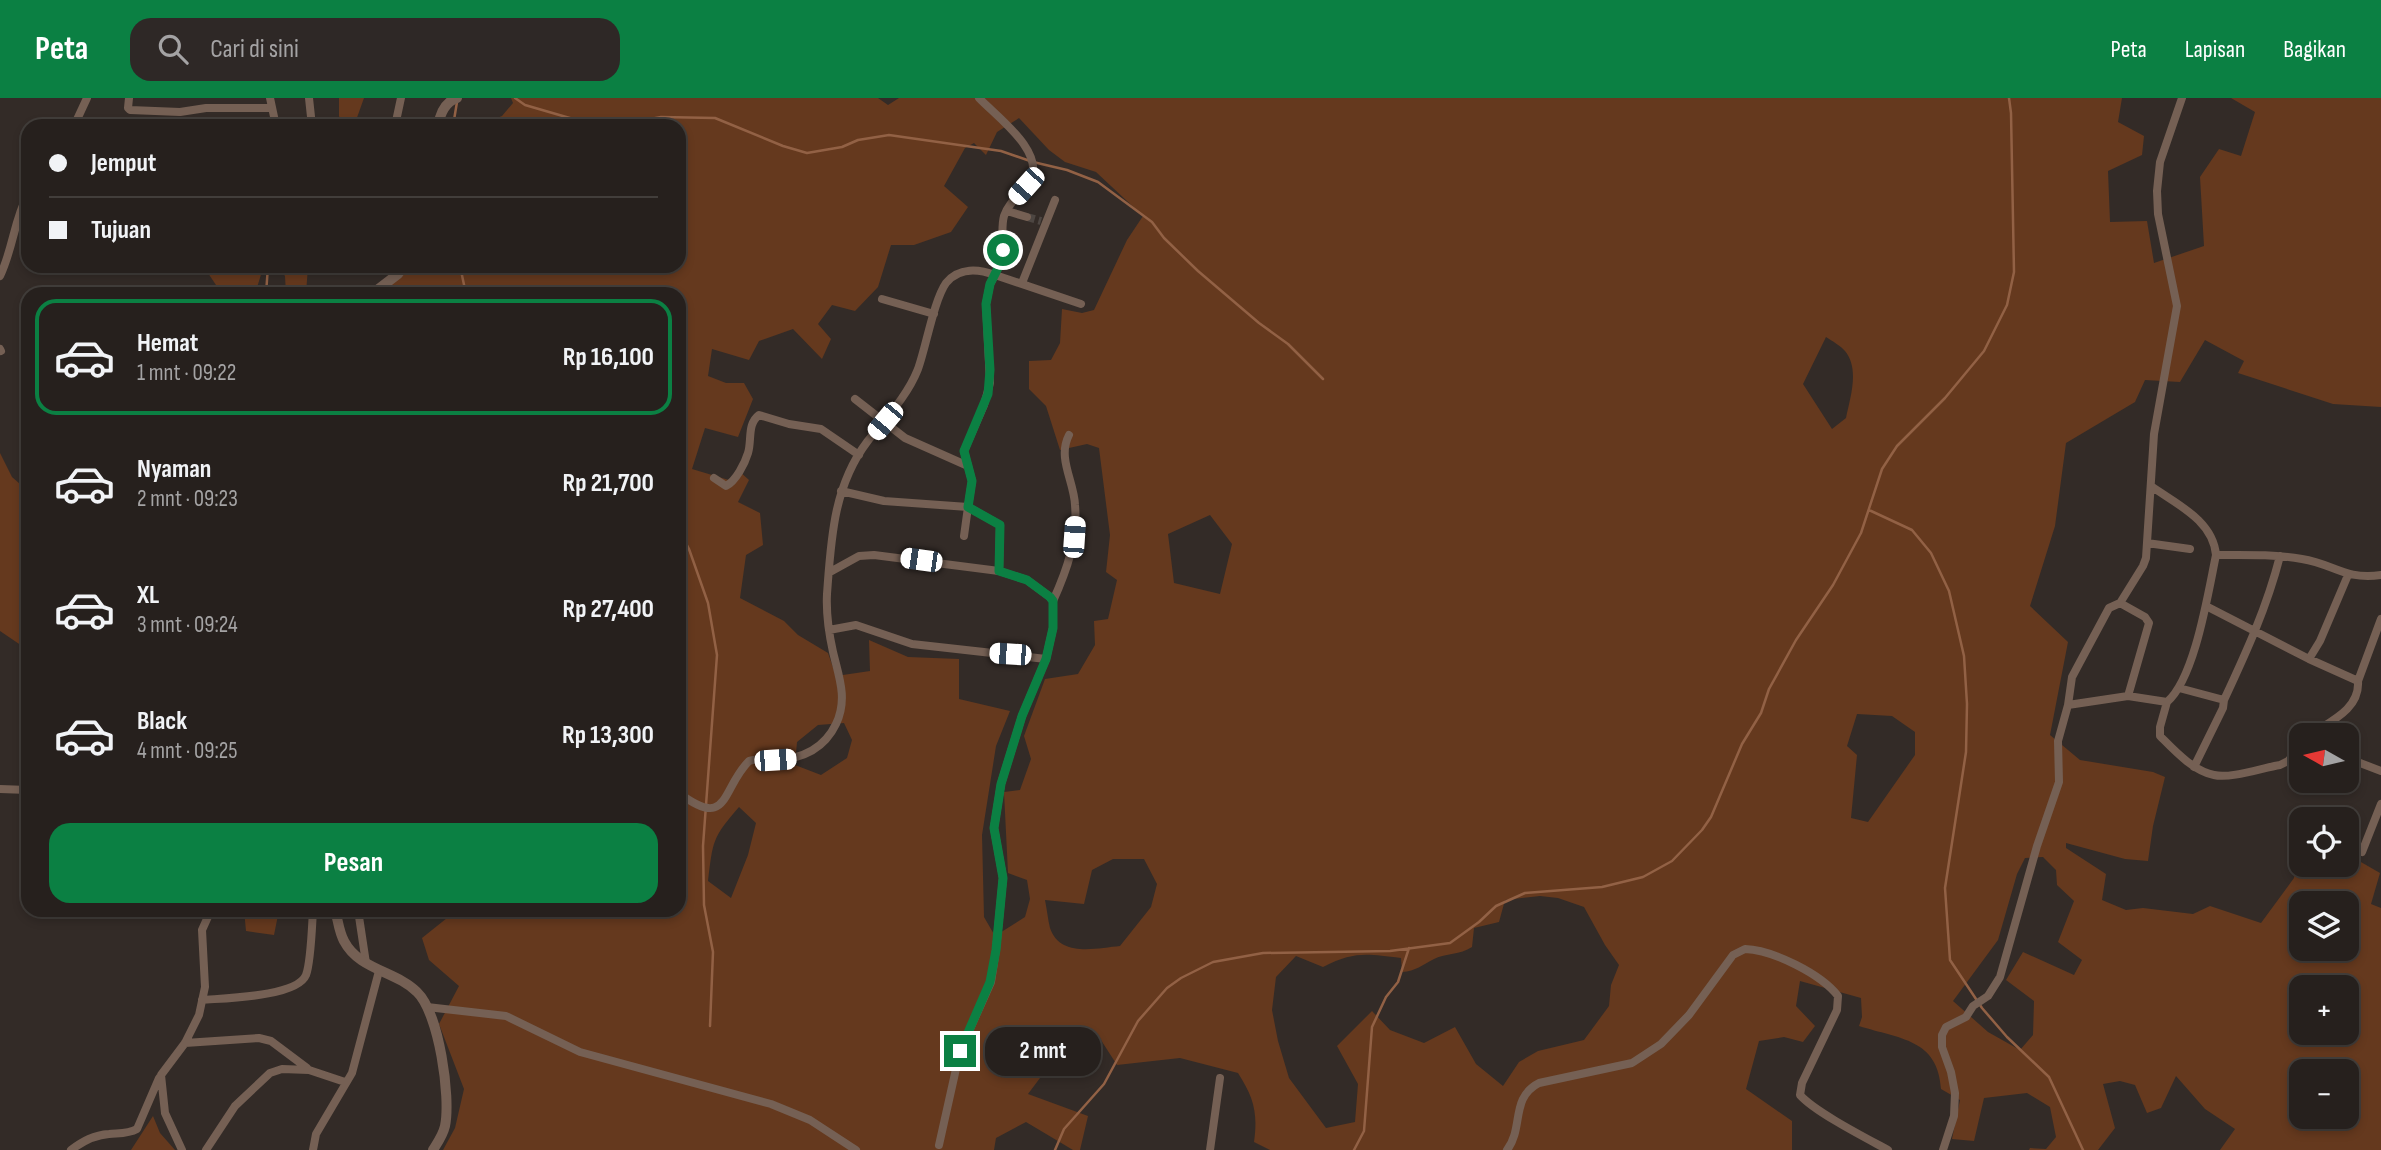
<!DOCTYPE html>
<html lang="id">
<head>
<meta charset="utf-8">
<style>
	:root { --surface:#26201d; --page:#2e2826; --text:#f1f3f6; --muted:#a4a3a4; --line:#423e3b; --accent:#0b8043 }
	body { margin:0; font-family:"Sofia Sans Condensed",sans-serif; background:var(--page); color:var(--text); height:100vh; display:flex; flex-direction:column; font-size:26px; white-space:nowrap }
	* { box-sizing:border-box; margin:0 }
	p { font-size:23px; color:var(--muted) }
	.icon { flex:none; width:38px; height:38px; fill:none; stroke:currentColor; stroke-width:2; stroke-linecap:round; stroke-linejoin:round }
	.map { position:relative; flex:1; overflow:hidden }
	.drawer { position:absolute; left:21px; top:189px; width:665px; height:630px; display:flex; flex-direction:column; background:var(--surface); border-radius:21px; box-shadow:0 4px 10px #0003,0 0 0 2px var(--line) }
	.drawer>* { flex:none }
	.top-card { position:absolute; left:21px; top:21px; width:665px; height:154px; border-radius:21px; box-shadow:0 4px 10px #0003,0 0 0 2px var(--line); display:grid; align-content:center; height:154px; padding:0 28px; background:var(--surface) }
	.needle { width:46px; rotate:278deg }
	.tools { position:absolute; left:2289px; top:625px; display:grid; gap:14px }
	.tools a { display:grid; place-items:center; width:70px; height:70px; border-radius:14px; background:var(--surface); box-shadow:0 4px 10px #0003,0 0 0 2px var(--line); font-size:35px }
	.end { position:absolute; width:32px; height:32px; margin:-16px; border:9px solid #0b8043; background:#fff; box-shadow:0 0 0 4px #fff }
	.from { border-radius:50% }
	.bubble { position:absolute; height:49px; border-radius:21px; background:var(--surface); box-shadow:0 4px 10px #0003,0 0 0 2px var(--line); font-size:23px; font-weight:700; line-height:49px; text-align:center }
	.car { position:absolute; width:21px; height:42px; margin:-21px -10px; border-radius:9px; box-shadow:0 0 5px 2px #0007; background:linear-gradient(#fff 24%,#345 0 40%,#fff 0 76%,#345 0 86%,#fff 0) }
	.top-card b { display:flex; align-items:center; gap:24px; height:66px; font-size:26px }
	.top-card b+b { border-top:2px solid var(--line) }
	.top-card i { width:18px; height:18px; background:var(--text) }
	ul { padding:12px 0 0; list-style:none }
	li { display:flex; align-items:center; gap:21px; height:116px; margin:0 14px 10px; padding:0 14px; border:4px solid transparent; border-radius:21px }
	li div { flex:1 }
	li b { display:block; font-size:26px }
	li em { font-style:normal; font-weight:700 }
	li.current { border-color:var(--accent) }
	li>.icon { width:63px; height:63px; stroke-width:1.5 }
	.action { display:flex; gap:14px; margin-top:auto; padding:14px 28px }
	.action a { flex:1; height:80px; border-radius:21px; background:var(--accent); color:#fff; font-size:28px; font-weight:700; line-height:80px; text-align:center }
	header { display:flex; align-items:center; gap:42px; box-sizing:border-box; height:98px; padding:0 35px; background:var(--accent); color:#fff }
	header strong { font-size:33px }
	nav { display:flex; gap:38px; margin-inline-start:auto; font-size:24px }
	.search { width:490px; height:63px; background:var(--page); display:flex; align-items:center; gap:18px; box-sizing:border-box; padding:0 24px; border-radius:21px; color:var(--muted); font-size:26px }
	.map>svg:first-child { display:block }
	.green { fill:#65391e; fill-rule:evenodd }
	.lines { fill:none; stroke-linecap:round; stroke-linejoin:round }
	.stream { stroke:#926145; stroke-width:2.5 }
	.minor-tunnel { stroke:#4d4642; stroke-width:8; stroke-dasharray:8 4; stroke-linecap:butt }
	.minor { stroke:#756054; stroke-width:8 }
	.tertiary { stroke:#756054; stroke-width:10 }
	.route { stroke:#0b8043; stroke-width:9 }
</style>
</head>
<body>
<header>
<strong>Peta</strong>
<div class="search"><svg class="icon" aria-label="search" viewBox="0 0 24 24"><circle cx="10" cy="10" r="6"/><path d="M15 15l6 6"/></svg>Cari di sini</div>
<nav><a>Peta</a><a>Lapisan</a><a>Bagikan</a></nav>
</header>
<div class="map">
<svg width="2381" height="1052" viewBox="0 0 2381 1052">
	<rect width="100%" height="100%" fill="#332b27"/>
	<path class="green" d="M339 0H364L354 28H342L339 18Z
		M511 0H878L888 7 899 0H2122L2118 24 2144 38 2142 57 2108 73 2110 124 2147 123 2154 165 2204 148 2200 79 2219 51 2241 58 2255 14 2231 0H2381V309L2333 306 2238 275 2244 263 2205 242 2180 284 2145 282 2135 304 2066 345 2055 428 2030 508 2068 544 2050 637 2080 662 2153 674 2165 679 2153 728 2148 763 2125 761 2066 745V750L2106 776 2102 802 2126 812 2143 810 2193 816 2210 808 2261 825 2294 780 2301 729V766H2347V756L2380 775 2371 806 2381 810V1052H2220L2235 1031 2205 1011 2176 978 2161 1010 2147 1015 2135 987 2120 983 2103 986 2115 1030 2098 1052H2029L2030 1050 2046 1051 2056 1039 2050 1009 2027 995 1984 1000 1974 1043 1952 1041 1960 1002 1941 991C1938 941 1900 941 1859 928L1862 919 1861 900 1800 883 1796 908 1815 928 1803 944 1784 939 1759 943 1746 991 1792 1023V1052H1270L1254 1044C1258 1015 1254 1000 1238 975L1180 960 1117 967 1099 939 1046 972 1028 996 1088 1018 1080 1052H1073L1026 1024 996 1040 994 1052H443L455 1030 464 991 439 926 459 888 429 862 422 840 447 820 452 812H679V196H377L412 168H679V28H476L502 18 513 5ZM1019 20 1049 52 1065 64 1096 74 1143 118 1127 142 1094 212 1082 215 1062 211 1060 245 1051 262 1029 263V291L1046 308 1060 352 1087 346 1099 350 1110 437 1106 474 1117 482 1108 521 1094 523 1095 547 1078 576 1045 581 1024 638 1031 661 1020 692 1004 694 1008 775 1027 782 1030 801 1025 819 995 838 984 819 982 737 996 648 1010 613 959 601V561L908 559 869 542 870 573 836 578 828 555 798 537 784 523 740 500 746 457 763 447 760 415 738 404 749 382 739 373 732 383 692 371 705 330 738 339 753 301 744 285H726L708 278 712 251 749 262 759 243 793 231 822 261 831 241 818 226 832 207 855 213 878 189 891 147H914L951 134 968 109 944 88 965 50 974 45 986 57 997 34ZM1826 239C1832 243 1841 248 1845 253 1860 271 1850 300 1846 320L1832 331 1803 286ZM1210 417 1232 446 1220 496 1174 485 1168 436ZM1857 616 1892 618 1915 634V657L1868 724 1851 720 1857 657 1847 648ZM844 625 852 642 847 660 821 677 795 667 797 644 818 627ZM739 709 756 725 748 757 731 800 708 783C713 743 712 740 739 709ZM2043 759 2056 772 2057 787 2074 803 2058 844 2082 862 2074 877 2023 854 2006 882 2034 903 2033 937 2020 952 1988 934 1953 903 1998 842 2017 776 2025 760ZM1113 761H1144L1157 786 1151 809 1120 848C1097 850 1060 860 1050 830 1048 822 1047 812 1045 802L1084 806 1092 772ZM1540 798 1558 800 1584 809 1605 847 1619 867 1611 887 1609 908 1584 942 1538 953 1519 964 1503 988 1476 966 1455 929 1424 945 1390 932 1372 913 1337 948 1358 986 1355 1024 1326 1030 1289 980 1278 943 1272 912 1276 879 1296 858 1323 869C1355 853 1366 856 1401 860L1402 874C1416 873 1422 867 1434 861 1446 855 1460 857 1472 849L1474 830 1499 824 1505 802ZM2301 805H2347V850H2301ZM2301 889H2347V934H2301ZM2301 973H2347V1018H2301Z
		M196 168H269L263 170 255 196H222L208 175Z
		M277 168H308L306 196H286L285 178Z
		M0 355 12 379 28 393V552L0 533Z
		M244 812H279L274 837 246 833Z
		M153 1018 160 1035 175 1052H131Z"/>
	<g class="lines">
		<path class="stream" d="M515 0 525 7 580 23 596 25 645 22 661 19 715 20 783 48 807 55 842 49 858 42 889 37 1001 53 1033 64 1067 72 1098 84 1152 124 1164 140 1198 173 1259 225 1288 246 1323 281
			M453 28 457 4
			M460 168 466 196
			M266 196 268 168
			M1869 412 1912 432 1931 455 1949 493 1964 558 1967 606 1966 654 1945 790 1950 862 1982 910 2007 939 2049 979 2083 1052
			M679 432 689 451 708 505 717 557 703 748 704 807 713 854 710 928
			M1055 1052 1064 1031 1104 986 1138 923 1167 890 1181 880 1213 864 1263 855 1390 853 1450 845 1479 824 1496 808 1525 795 1602 789 1643 779 1672 763 1702 732 1711 719 1742 646 1761 615 1769 591 1796 542 1833 487 1861 435 1882 371 1897 348 1945 300 1984 253 2007 207 2014 174 2011 15 2009 0
			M1354 1052 1364 1033 1372 929 1386 899 1398 884 1409 850"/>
		<path class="minor-tunnel" d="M1027 119 1041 123"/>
		<path class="minor" d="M129 0 128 10 130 12 180 14 206 10H272
			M270 0 276 28
			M309 0 312 28
			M74 28 87 0
			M395 28 401 0
			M1007 113 1027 119
			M0 178C13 151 14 122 28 96
			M1022 185 1055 102
			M882 201 934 216
			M0 251 1 253
			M855 301 905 340 968 368
			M714 380 726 388C736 383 745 365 748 355 752 342 747 326 759 317L789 326 821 331 859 357
			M2151 388C2176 406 2213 422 2216 457
			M841 393 884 403 968 409 964 438
			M2147 445 2190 451
			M830 474 859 458 874 457 999 473
			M1053 503C1067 472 1078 441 1075 407 1074 383 1057 360 1069 337
			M2120 505 2145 519 2149 525 2128 598
			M2206 508 2309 561 2358 583C2360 611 2331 623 2310 637
			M829 532 856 527 912 546 1046 561
			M2309 561 2320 543 2348 477
			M2358 583 2381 521
			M2179 590 2224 602
			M2167 604 2160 629V638C2174 652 2193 673 2214 677 2230 681 2262 670 2280 667L2288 663 2301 648
			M2068 607 2072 579 2080 564 2109 510 2120 505 2143 468 2146 460 2154 336 2177 208 2158 116 2157 93 2160 64 2182 0
			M2347 660 2381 673
			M2194 669 2223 610 2224 602C2246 555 2267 509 2280 458
			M0 691 28 692
			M679 695C729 733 721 691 749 663 757 660 766 662 775 662 802 661 824 651 836 626 848 601 839 579 833 554 829 536 826 515 827 496 831 443 833 389 867 344 885 321 907 299 918 271 926 249 934 202 946 185 959 169 979 171 995 177 999 169 1002 160 1003 151 1003 140 1001 129 1004 118 1009 103 1022 96 1030 83 1046 54 997 19 979 0
			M2362 754 2381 706
			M358 812 366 865
			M202 902C224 900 297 899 306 877 311 864 312 827 313 812
			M427 909 506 918 580 954 771 1006 810 1022 856 1052
			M185 945 259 940 271 943 307 970
			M939 1047 960 953 991 884 996 852 1003 780 994 730 1001 686 1022 618 1046 561 1053 530V503L1050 499 1027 482 999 473 1000 427 968 409 972 383 964 353 984 307 990 285 986 206 990 186 995 177 1081 206
			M71 1052C83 1043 94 1037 109 1036 119 1035 128 1036 137 1031L159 980
			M182 1052 165 1015 161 977 185 945 199 917 205 889 202 832 211 812
			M206 1052 235 1008 270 975 282 971 309 972 345 984
			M313 1052 316 1036 352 975 379 873
			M1210 1052 1220 980
			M1507 1052C1524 1030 1510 1000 1539 985L1632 965 1661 946 1689 917 1733 857 1745 851C1773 852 1821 876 1838 898L1837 912 1802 985 1800 997C1815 1014 1866 1040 1888 1052
			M1943 1052 1954 1018 1955 995 1951 974 1942 949V937L1946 929 1966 919 1973 908 1988 898 2000 879 2037 748 2059 684 2058 643 2068 607 2128 598 2167 604C2195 580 2208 495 2216 457 2244 457 2274 456 2302 461 2334 466 2344 482 2381 477"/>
		<path class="tertiary" d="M438 28C440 16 445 4 457 0
			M372 196 398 176 404 168
			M335 812C338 822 339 834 344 843 359 872 396 873 417 894 439 915 451 999 445 1028 443 1037 438 1044 433 1052"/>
	</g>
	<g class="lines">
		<path class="route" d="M960 953 990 884 996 852 1003 780 994 730 1001 686 1022 618 1046 561 1053 530V503L1050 499 1027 482 999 473 1000 427 968 409 972 383 964 353 988 296 990 272 986 206 990 186 999 168 1003 152"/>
	</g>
</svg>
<div class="tools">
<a><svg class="needle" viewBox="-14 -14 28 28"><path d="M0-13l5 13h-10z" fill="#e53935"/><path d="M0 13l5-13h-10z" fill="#a4a3a4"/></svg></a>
<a><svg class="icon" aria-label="locate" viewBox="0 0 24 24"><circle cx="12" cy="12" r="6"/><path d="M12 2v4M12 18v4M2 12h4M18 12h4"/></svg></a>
<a><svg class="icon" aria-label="layers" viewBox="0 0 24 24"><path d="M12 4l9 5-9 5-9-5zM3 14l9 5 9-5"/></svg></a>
<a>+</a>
<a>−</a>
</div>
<i class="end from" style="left:1003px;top:152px"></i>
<i class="end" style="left:960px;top:953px"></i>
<div class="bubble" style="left:985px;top:929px;width:116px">2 mnt</div>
<i class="car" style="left:1026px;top:88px;rotate:222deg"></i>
<i class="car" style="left:885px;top:323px;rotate:220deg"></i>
<i class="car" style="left:1074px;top:439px;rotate:4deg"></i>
<i class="car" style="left:921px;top:462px;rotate:278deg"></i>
<i class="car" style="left:1010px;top:556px;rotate:274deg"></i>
<i class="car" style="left:775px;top:662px;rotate:86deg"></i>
<div class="top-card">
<b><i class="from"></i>Jemput</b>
<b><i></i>Tujuan</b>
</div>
<section class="drawer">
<ul>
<li class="current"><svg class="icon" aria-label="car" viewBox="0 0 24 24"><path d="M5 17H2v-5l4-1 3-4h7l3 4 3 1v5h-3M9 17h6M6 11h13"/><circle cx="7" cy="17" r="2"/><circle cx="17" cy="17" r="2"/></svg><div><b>Hemat</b><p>1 mnt · 09:22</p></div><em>Rp 16,100</em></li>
<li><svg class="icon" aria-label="car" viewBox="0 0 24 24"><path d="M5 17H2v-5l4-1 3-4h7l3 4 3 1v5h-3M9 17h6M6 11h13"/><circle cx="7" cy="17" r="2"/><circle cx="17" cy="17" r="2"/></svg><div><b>Nyaman</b><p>2 mnt · 09:23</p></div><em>Rp 21,700</em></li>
<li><svg class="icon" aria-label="car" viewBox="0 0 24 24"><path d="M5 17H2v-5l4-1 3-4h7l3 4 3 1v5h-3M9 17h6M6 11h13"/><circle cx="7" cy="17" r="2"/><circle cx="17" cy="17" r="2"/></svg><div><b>XL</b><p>3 mnt · 09:24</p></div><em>Rp 27,400</em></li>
<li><svg class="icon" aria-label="car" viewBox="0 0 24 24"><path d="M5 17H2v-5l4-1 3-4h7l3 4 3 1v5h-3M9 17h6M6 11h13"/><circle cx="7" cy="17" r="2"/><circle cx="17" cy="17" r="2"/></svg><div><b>Black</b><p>4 mnt · 09:25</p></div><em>Rp 13,300</em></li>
</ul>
<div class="action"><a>Pesan</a></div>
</section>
</div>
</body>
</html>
